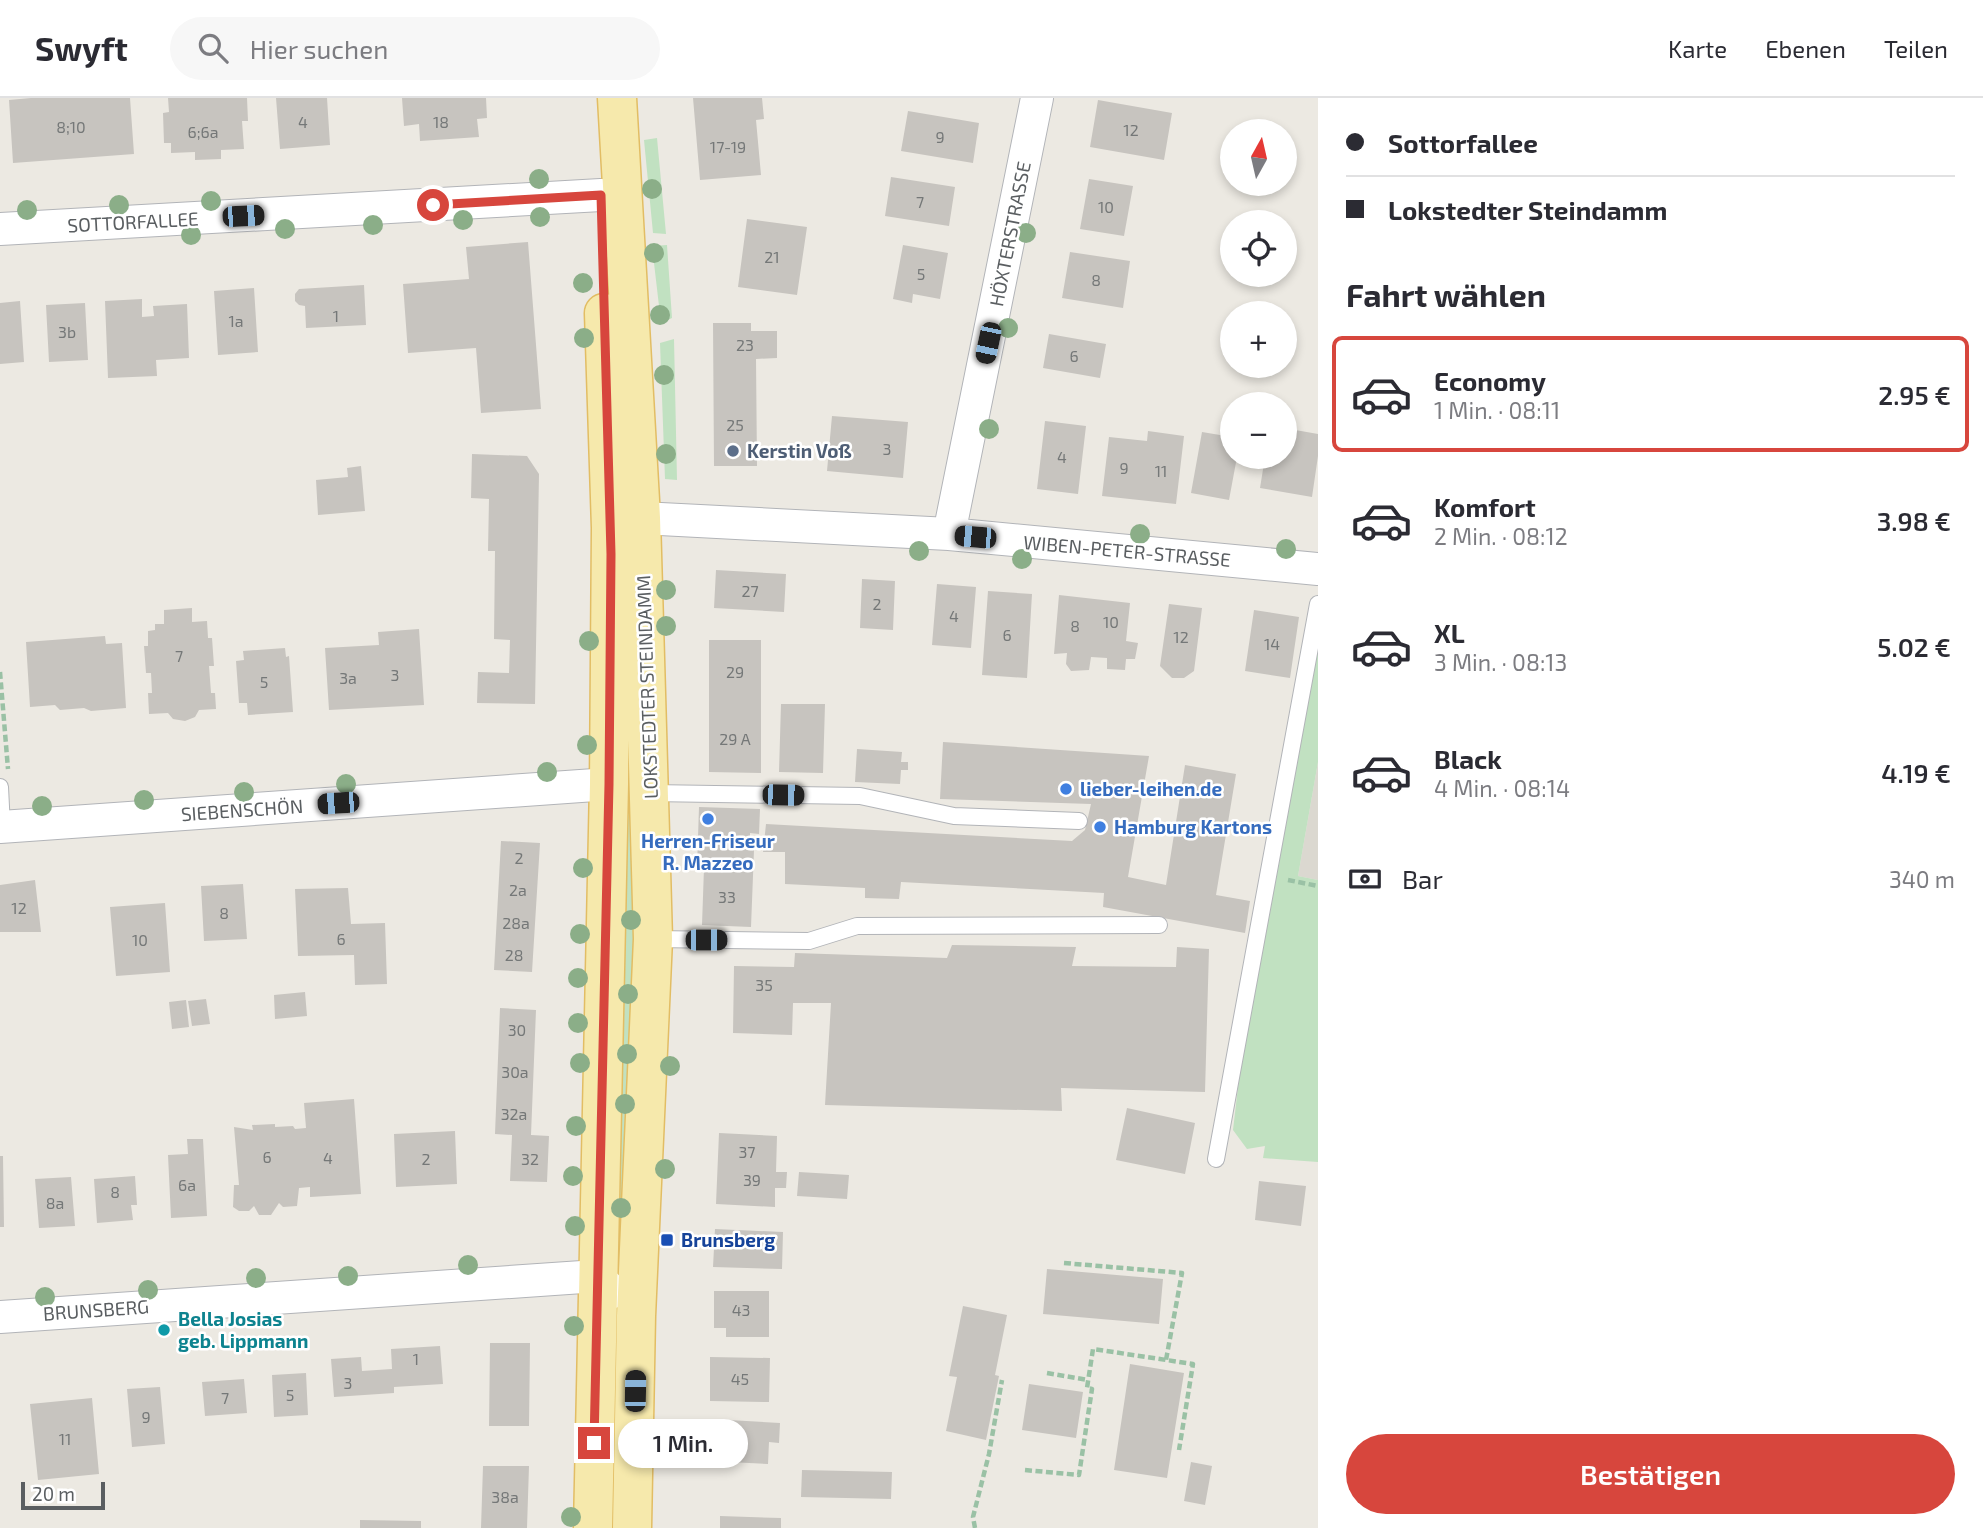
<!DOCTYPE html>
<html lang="de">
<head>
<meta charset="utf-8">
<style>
	:root { --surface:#fff; --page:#f7f7f7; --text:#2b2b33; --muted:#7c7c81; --line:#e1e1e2; --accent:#d7463d }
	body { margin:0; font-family:"Exo 2",sans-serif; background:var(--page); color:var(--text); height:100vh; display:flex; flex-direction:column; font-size:26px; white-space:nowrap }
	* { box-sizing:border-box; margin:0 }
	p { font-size:23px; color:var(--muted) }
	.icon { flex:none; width:38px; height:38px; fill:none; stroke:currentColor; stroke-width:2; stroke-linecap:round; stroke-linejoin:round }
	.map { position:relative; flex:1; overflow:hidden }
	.drawer { display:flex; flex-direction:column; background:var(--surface); width:665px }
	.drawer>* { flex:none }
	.guide { display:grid; align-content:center; height:154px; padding:0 28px; background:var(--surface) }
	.needle { width:46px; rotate:8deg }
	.buttons { position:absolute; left:1220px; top:21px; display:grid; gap:14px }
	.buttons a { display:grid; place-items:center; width:77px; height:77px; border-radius:50%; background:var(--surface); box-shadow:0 4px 10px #0003; font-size:35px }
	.scale { position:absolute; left:21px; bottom:18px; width:84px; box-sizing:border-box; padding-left:7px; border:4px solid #5a5e61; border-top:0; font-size:19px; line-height:24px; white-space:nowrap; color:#5a5e61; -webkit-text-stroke:5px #fff; paint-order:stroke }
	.end { position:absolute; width:32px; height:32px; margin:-16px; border:9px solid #d7463d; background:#fff; box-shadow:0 0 0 4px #fff }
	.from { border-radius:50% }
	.bubble { position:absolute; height:49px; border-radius:24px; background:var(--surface); box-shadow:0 4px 10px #0003; font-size:23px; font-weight:600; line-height:49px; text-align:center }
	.car { position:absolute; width:21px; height:42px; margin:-21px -10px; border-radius:9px; box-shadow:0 0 5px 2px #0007; background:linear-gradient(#222 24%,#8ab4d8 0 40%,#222 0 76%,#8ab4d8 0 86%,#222 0) }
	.guide b { display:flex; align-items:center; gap:24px; height:66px; font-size:26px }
	.guide b+b { border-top:2px solid var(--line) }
	.guide i { width:18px; height:18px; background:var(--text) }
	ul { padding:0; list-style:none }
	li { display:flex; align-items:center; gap:21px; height:116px; margin:0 14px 10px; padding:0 14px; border:4px solid transparent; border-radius:10px }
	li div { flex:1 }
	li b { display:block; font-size:26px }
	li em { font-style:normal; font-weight:600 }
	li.on { border-color:var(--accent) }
	li>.icon { width:63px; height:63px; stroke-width:1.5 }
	h2 { padding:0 28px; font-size:32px; line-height:84px }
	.pay { display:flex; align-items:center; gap:18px; height:77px; padding:0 28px; font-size:26px }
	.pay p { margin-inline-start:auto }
	.button { display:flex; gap:14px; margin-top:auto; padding:14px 28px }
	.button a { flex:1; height:80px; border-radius:42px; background:var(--accent); color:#fff; font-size:28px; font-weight:600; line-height:80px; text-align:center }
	header { display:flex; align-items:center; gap:42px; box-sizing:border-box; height:98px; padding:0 35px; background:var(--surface); border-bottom:2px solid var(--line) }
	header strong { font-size:33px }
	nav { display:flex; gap:38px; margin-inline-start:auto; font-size:24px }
	.search { width:490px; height:63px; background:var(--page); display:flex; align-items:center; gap:18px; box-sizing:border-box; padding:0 24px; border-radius:38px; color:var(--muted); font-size:26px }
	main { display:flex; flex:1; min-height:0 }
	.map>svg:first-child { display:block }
	.education { fill:#dbd8d0 }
	.green { fill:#c1e1c1 }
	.building { fill:#c7c4bf }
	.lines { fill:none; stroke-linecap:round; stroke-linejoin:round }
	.service-casing { stroke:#b2b4b8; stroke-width:18 }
	.minor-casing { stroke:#b2b4b8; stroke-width:34 }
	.primary-casing { stroke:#e2bd64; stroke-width:41 }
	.path { stroke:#9ac1a5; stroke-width:4.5; stroke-dasharray:7 3.5; stroke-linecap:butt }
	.service { stroke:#fff; stroke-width:16 }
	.minor { stroke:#fff; stroke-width:32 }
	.primary { stroke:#f6e9ac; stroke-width:38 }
	.tree { fill:#8bae88 }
	.route { stroke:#d7463d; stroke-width:9 }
	.service-dot { fill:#5c6f8a; stroke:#fff; stroke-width:2.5 }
	.shop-dot { fill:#3f7fe0; stroke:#fff; stroke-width:2.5 }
	.transit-dot { fill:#1a4fb4; stroke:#fff; stroke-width:2.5 }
	.culture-dot { fill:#0f9aa8; stroke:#fff; stroke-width:2.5 }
	.labels { text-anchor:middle; stroke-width:5; stroke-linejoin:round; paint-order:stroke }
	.number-label { font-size:16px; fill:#757878 }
	.street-label { font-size:19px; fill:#5a5e61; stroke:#fff }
	.service-label { font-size:19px; font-weight:bold; fill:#4e5e75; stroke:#fff; text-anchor:start }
	.shop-label { font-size:19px; font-weight:bold; fill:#366cbe; stroke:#fff; text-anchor:start }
	.transit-label { font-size:19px; font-weight:bold; fill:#164399; stroke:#fff; text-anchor:start }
	.culture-label { font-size:19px; font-weight:bold; fill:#0d838f; stroke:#fff; text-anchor:start }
</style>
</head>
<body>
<header>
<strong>Swyft</strong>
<div class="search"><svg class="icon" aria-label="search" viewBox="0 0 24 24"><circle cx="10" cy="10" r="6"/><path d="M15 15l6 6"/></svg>Hier suchen</div>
<nav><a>Karte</a><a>Ebenen</a><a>Teilen</a></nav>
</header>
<main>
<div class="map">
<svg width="1318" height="1430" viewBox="0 0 1318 1430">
	<rect width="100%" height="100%" fill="#ece9e2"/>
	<path class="education" d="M1318 664V782L1298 778Z"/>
	<path class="green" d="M657 40 666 136 653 135 644 42Z
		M667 147 672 220 661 225 652 148Z
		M674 241 677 382 665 381 660 245Z
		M1318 506V664L1298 778 1318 782V1064L1263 1060 1265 1048 1247 1051 1233 1032 1262 784Z
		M628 646H633L637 783 623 1183 613 1178Z"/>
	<path class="building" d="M31 0H130L134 56 13 65 9 2Z
		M168 0H247L248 23H242L244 51 221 52V61L195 62V54L171 55V45H164L163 15 169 14Z
		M276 0H327L330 47 280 51Z
		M402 0H486L487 20 477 21 479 39 420 43 419 26 404 28Z
		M693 0H762L764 21 756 22 761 77 700 82Z
		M1098 2 1172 15 1164 62 1090 49Z
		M908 13 979 25 973 65 901 53Z
		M891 79 955 89 949 128 885 118Z
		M1089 81 1133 88 1124 138 1080 131Z
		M747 121 807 129 797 197 738 189Z
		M528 144 541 311 481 315 476 250 408 255 403 186 469 181 466 149Z
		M903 147 948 155 940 201 913 196 912 205 893 201Z
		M1070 154 1130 163 1123 210 1062 200Z
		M364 187 366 227 306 230 305 208 299 207 295 203V196L299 191Z
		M254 190 258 254 218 257 214 193Z
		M142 201V219L154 218 153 208 187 206 189 260 156 262 157 278 108 280 105 203Z
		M20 203 24 264 0 266V205Z
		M85 205 88 262 49 264 46 207Z
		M713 225H751V233H777V260L756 261 757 368H714Z
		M1049 236 1106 246 1100 280 1043 270Z
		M832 318 908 324 903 380 827 373Z
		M1045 323 1086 328 1078 396 1037 391Z
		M1284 330 1318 336V358L1312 399 1260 390 1265 359H1284Z
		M1148 333 1184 338 1176 406 1102 398 1109 339 1147 343Z
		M1202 334 1232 339V359H1237L1229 402 1191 395Z
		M472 356 527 358 539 376 535 606 477 605 478 574 509 575 510 542 494 541 495 453H488L489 401 471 400Z
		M361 368 365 413 318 417 316 382 348 379 347 370Z
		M716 472 786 476 784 514 714 510Z
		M862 481 895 483 893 532 860 530Z
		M937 486 976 489 971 550 932 547Z
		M988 493 1032 496 1027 580 982 577Z
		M1059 497 1130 505 1126 543 1138 545 1135 561H1126L1125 572 1107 571V560L1091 559 1089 572 1071 573 1066 566 1067 555 1054 556Z
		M1169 506 1202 510 1194 573 1184 580H1172L1160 568Z
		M192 510V524L207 523 208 540H212L214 568H209L211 595H215L216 611 199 612 195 619 185 623 173 621 168 615 149 616 148 595H152L151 575H146L144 548H148V533L155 532V526H164V512Z
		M1254 512 1299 519 1290 580 1245 573Z
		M419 531 424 607 329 612 325 550 379 547 378 534Z
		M105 538 106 546 122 545 126 610 91 613 84 610 60 612 55 607 30 609 26 544Z
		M709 542H761V675L709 674Z
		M285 550 286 559 289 558 293 614 248 617 247 605H239L236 563 244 562 243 553Z
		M781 606H825L823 675 779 674Z
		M943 644 1149 658 1128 779 1166 787 1185 667 1236 676 1216 797 1250 803 1245 835 1103 809 1104 795 901 784 899 801 865 800V790L785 786V754H763L766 726 1072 743 1085 732 1091 706 940 701Z
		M857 651 902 654 901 664H908V672H901L900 686 855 684Z
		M699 709 760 711 759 736 750 735V752H754L751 829 702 827 704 770H697Z
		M501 743 540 745 532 874 494 872Z
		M35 782 41 834H0V787Z
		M243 786 247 841 204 843 201 788Z
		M348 790 351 826 385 825 387 886 355 887 354 857 298 858 295 791Z
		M165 805 170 874 116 878 110 809Z
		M952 847 1076 849 1072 868 1176 869 1177 849 1209 851 1205 994 1061 990 1062 1013 825 1007 831 905H793L792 937 733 935 734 868 794 869 795 855 947 860Z
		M305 894 307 918 275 921 274 897Z
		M206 901 210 926 192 928 188 903Z
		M186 902 189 929 172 931 169 904Z
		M500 910 536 912 531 1037 549 1038 547 1084 510 1083 512 1037 495 1036Z
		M354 1001 361 1096 310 1099V1089L299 1090 297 1108 283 1109 279 1105 271 1117H259L254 1108 249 1113H239L233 1109 234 1087H239L234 1029 253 1032 252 1027 275 1026V1029L293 1028 295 1031 306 1030 304 1005Z
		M1127 1010 1195 1025 1185 1076 1116 1062Z
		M455 1033 457 1086 396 1089 394 1036Z
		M719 1035 777 1038 776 1074H787L786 1090H775V1109L716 1106Z
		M187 1041H203L207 1118 171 1120 168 1057 188 1056Z
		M0 1058H3L4 1129H0Z
		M799 1074 849 1077 847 1101 797 1098Z
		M135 1078 137 1107H131L133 1122 97 1125 94 1081Z
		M71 1079 75 1128 39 1130 35 1081Z
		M1259 1083 1306 1088 1301 1128 1255 1122Z
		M715 1131 783 1134 782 1171 713 1169Z
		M1047 1171 1163 1181 1159 1226 1043 1216Z
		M714 1193H769V1239H726V1230H714Z
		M963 1208 1007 1217 995 1277 999 1278 986 1342 946 1333 957 1279 949 1278Z
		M490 1245H530L529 1328H489Z
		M440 1248 443 1286 394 1289V1295L334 1299 331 1261 361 1259 362 1273 392 1271 391 1251Z
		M710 1259 770 1260 769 1304 710 1303Z
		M1130 1266 1184 1275 1167 1380 1114 1372Z
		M306 1275 308 1317 274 1319 272 1277Z
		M244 1281 247 1315 205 1318 202 1284Z
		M1029 1286 1083 1294 1076 1340 1022 1332Z
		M160 1289 165 1346 132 1349 127 1291Z
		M92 1300 99 1376 38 1382 30 1306Z
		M711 1321 780 1325 779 1345 769 1344 768 1366 709 1363Z
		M1191 1364 1212 1368 1205 1407 1184 1403Z
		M483 1368H529L527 1430H481Z
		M802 1372 892 1374 891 1401 801 1399Z
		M720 1418 781 1420V1430H720Z
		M360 1422 421 1423V1430H360Z"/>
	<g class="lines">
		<defs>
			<path id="service" d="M0 689 2 729
				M650 695 860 698 954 718 1079 723
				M653 841 809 843 857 828 1159 827
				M1216 1061 1318 506"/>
			<path id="minor" d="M0 131 601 97
				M641 420 949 436 1318 471
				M949 436 1037 0
				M0 729 609 686
				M0 1219 597 1178 613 1194"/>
			<path id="primary" d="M617 0 641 420 653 841 636 1218 632 1430
				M593 1430 609 686 611 430 604 215"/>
		</defs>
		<use href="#service" class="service-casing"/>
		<use href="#minor" class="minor-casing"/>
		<use href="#primary" class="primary-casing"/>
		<path class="path" d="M0 574 8 671
			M1288 782 1318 788
			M1064 1165 1182 1175 1166 1262
			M1047 1275 1088 1282
			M1025 1372 1079 1377 1092 1291 1087 1290 1093 1251 1193 1266 1179 1352
			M975 1430 973 1419 989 1356 1002 1282"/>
		<use href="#service" class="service"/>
		<use href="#minor" class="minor"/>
		<use href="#primary" class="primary"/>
	</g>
	<g class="tree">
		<circle cx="539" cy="81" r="10"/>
		<circle cx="652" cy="91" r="10"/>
		<circle cx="211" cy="103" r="10"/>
		<circle cx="119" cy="107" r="10"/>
		<circle cx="27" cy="112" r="10"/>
		<circle cx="540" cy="119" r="10"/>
		<circle cx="463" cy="122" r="10"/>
		<circle cx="373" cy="127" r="10"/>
		<circle cx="285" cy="131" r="10"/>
		<circle cx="1026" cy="135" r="10"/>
		<circle cx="191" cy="137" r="10"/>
		<circle cx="654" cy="155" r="10"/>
		<circle cx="583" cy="185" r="10"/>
		<circle cx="660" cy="217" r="10"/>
		<circle cx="1008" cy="230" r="10"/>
		<circle cx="584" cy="240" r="10"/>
		<circle cx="664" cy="277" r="10"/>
		<circle cx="989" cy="331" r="10"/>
		<circle cx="666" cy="356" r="10"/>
		<circle cx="1140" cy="436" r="10"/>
		<circle cx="1286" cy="451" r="10"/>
		<circle cx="919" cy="453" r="10"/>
		<circle cx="1022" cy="461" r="10"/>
		<circle cx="666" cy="492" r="10"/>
		<circle cx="666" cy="528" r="10"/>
		<circle cx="589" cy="543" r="10"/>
		<circle cx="587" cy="647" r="10"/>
		<circle cx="547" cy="674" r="10"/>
		<circle cx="346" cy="686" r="10"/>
		<circle cx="244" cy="694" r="10"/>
		<circle cx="144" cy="702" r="10"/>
		<circle cx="42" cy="708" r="10"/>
		<circle cx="583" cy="770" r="10"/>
		<circle cx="631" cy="822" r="10"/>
		<circle cx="580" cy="836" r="10"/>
		<circle cx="578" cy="880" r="10"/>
		<circle cx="628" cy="896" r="10"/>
		<circle cx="578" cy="925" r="10"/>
		<circle cx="627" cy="956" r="10"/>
		<circle cx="580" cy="965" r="10"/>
		<circle cx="670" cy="968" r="10"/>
		<circle cx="625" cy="1006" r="10"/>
		<circle cx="576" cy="1028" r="10"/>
		<circle cx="665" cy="1071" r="10"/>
		<circle cx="573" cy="1078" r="10"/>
		<circle cx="621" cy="1110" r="10"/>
		<circle cx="575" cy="1128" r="10"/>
		<circle cx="468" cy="1167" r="10"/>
		<circle cx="348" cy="1178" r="10"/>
		<circle cx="256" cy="1180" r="10"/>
		<circle cx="148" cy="1192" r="10"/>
		<circle cx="45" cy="1199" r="10"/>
		<circle cx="574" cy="1228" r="10"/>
		<circle cx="658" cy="1347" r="10"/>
		<circle cx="571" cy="1419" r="10"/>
	</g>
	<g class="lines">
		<path class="route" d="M433 107 601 97 611 456 609 686 594 1345"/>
	</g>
	<circle class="service-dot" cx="733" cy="353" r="7"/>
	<g class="shop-dot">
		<circle cx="1066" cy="691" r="7"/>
		<circle cx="708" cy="721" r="7"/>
		<circle cx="1100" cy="729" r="7"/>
	</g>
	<rect class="transit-dot" x="660" y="1135" width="14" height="14" rx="3.5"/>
	<circle class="culture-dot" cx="164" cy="1232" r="7"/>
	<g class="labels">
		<g class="number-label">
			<text x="303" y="30">4</text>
			<text x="441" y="30">18</text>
			<text x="71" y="35">8;10</text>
			<text x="1131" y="38">12</text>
			<text x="203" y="40">6;6a</text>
			<text x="940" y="45">9</text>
			<text x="728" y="55">17-19</text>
			<text x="920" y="110">7</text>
			<text x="1106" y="115">10</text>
			<text x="772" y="165">21</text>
			<text x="921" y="182">5</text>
			<text x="1096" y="188">8</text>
			<text x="336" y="224">1</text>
			<text x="236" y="229">1a</text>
			<text x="67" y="240">3b</text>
			<text x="745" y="253">23</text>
			<text x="1074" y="264">6</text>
			<text x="735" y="333">25</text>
			<text x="887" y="357">3</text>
			<text x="1062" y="365">4</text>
			<text x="1124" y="376">9</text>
			<text x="1161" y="379">11</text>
			<text x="750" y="499">27</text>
			<text x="877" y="512">2</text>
			<text x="954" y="524">4</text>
			<text x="1111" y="530">10</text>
			<text x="1075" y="534">8</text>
			<text x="1007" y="543">6</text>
			<text x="1181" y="545">12</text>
			<text x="1272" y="552">14</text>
			<text x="179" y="564">7</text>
			<text x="735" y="580">29</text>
			<text x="395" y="583">3</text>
			<text x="348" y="586">3a</text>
			<text x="264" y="590">5</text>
			<text x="735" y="647">29 A</text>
			<text x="519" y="766">2</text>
			<text x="518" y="798">2a</text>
			<text x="727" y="805">33</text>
			<text x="19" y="816">12</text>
			<text x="224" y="821">8</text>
			<text x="516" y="831">28a</text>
			<text x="341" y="847">6</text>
			<text x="140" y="848">10</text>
			<text x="514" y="863">28</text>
			<text x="764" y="893">35</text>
			<text x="517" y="938">30</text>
			<text x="515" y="980">30a</text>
			<text x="514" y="1022">32a</text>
			<text x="747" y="1060">37</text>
			<text x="267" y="1065">6</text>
			<text x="328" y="1066">4</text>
			<text x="426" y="1067">2</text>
			<text x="530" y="1067">32</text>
			<text x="752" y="1088">39</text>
			<text x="187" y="1093">6a</text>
			<text x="115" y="1100">8</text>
			<text x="55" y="1111">8a</text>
			<text x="741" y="1218">43</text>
			<text x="416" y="1267">1</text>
			<text x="740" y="1287">45</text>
			<text x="348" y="1291">3</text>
			<text x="290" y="1303">5</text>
			<text x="225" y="1306">7</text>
			<text x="146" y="1325">9</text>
			<text x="65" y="1347">11</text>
			<text x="505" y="1405">38a</text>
		</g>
		<g class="street-label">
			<text transform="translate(133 124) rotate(-3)" y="7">SOTTORFALLEE</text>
			<text transform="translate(1010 136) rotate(-79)" y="7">HÖXTERSTRASSE</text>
			<text transform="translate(1127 453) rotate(5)" y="7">WIBEN-PETER-STRASSE</text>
			<text transform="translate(647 589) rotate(-92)" y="7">LOKSTEDTER STEINDAMM</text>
			<text transform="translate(242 712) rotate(-4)" y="7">SIEBENSCHÖN</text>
			<text transform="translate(96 1212) rotate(-4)" y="7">BRUNSBERG</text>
		</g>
		<g class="service-label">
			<text x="747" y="360">Kerstin Voß</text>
		</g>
		<g class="shop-label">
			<text x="1080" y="698">lieber-leihen.de</text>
			<text x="1114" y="736">Hamburg Kartons</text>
			<text x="708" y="750" text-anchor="middle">Herren-Friseur<tspan x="708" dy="22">R. Mazzeo</tspan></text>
		</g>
		<g class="transit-label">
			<text x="681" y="1149">Brunsberg</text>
		</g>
		<g class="culture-label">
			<text x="178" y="1228">Bella Josias<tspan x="178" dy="22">geb. Lippmann</tspan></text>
		</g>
	</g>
</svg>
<div class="buttons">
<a><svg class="needle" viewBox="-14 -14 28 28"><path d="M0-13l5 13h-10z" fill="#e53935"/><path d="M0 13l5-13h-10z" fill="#7c7c81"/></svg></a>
<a><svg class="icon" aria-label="locate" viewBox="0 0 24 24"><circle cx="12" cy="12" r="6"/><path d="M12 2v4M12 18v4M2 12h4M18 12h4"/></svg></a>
<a>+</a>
<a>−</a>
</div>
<div class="scale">20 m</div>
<i class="end from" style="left:433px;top:107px"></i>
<i class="end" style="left:594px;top:1345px"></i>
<div class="bubble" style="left:618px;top:1321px;width:130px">1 Min.</div>
<i class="car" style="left:243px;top:118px;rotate:87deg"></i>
<i class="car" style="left:988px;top:245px;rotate:192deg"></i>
<i class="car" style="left:975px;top:439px;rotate:275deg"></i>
<i class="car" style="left:783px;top:697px;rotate:91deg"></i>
<i class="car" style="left:338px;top:705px;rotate:266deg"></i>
<i class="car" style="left:706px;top:842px;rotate:90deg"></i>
<i class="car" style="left:635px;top:1293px;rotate:1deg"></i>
</div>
<section class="drawer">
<div class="guide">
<b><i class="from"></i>Sottorfallee</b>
<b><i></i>Lokstedter Steindamm</b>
</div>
<h2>Fahrt wählen</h2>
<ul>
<li class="on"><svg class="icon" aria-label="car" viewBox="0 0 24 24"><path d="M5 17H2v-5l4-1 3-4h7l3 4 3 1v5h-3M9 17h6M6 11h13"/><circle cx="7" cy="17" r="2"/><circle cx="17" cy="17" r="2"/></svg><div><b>Economy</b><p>1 Min. · 08:11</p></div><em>2.95 €</em></li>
<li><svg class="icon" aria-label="car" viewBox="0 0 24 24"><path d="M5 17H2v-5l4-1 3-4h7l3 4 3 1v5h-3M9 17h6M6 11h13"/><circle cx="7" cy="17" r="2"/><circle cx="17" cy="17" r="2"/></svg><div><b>Komfort</b><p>2 Min. · 08:12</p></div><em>3.98 €</em></li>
<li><svg class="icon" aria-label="car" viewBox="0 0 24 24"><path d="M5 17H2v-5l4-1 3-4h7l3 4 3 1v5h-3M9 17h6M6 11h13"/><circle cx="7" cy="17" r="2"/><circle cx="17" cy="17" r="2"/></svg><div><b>XL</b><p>3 Min. · 08:13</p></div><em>5.02 €</em></li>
<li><svg class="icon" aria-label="car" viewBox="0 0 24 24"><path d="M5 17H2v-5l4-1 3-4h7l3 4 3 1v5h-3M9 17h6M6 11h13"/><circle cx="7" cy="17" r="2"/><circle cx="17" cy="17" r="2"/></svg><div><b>Black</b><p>4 Min. · 08:14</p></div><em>4.19 €</em></li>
</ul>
<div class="pay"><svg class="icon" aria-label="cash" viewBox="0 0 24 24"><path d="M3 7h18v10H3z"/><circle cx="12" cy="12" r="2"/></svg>Bar<p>340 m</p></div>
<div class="button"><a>Bestätigen</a></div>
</section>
</main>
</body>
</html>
